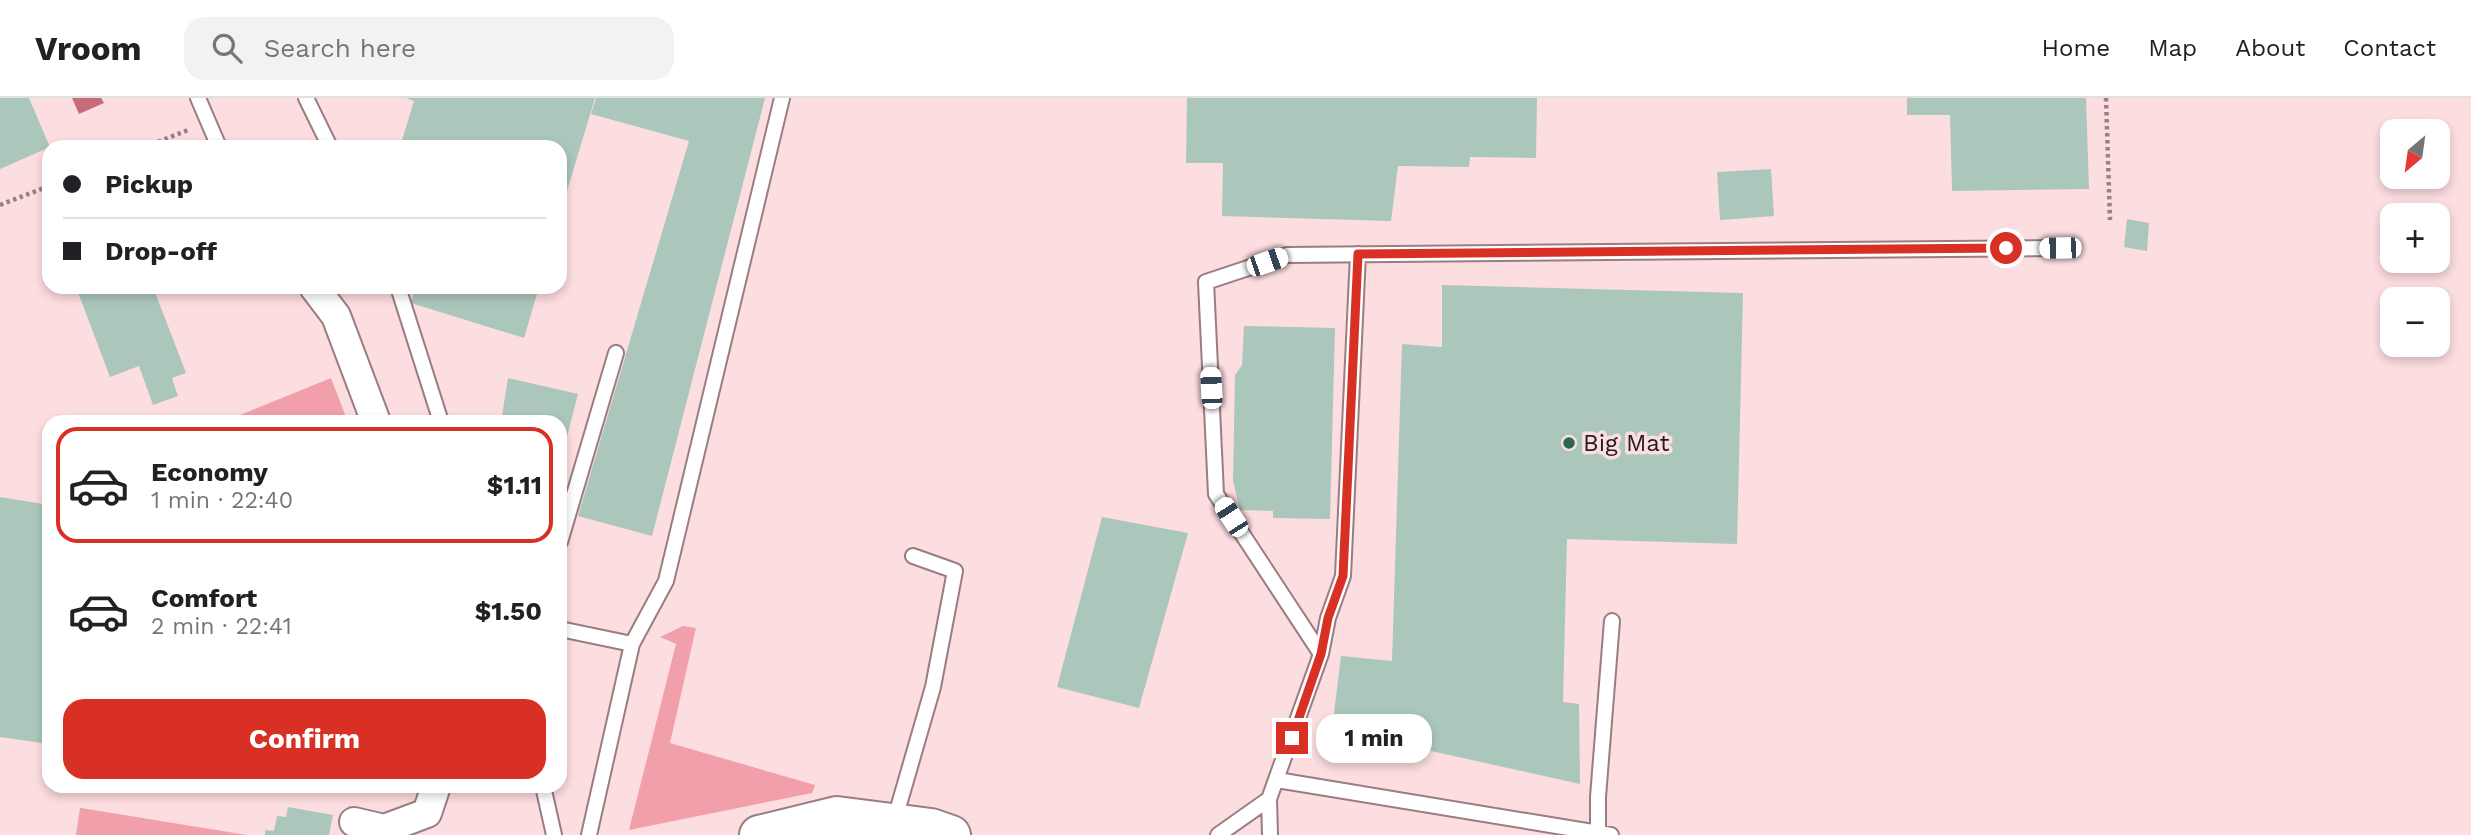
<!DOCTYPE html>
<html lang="en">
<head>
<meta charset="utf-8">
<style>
	:root { --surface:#fff; --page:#f2f2f2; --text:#202124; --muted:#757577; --line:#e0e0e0; --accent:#d93025 }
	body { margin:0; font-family:"Work Sans",sans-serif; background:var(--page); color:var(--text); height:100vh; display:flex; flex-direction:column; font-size:26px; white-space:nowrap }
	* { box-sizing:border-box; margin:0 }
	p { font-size:23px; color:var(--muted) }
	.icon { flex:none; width:38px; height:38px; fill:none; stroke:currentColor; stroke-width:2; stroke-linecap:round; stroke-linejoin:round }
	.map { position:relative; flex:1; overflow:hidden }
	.panel { position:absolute; left:42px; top:317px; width:525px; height:378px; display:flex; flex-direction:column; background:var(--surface); border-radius:21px; box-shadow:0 4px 10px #0003 }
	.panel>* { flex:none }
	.top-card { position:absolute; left:42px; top:42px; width:525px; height:154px; border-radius:21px; box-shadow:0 4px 10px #0003; display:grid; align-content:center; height:154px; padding:0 21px; background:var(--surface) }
	.needle { width:46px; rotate:209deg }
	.controls { position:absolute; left:2380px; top:21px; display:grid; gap:14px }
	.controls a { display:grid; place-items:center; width:70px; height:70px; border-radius:14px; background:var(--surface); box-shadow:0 4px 10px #0003; font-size:35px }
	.end { position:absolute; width:32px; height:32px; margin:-16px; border:9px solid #d93025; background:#fff; box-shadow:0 0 0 4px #fff }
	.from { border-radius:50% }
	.bubble { position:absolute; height:49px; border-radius:21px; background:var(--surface); box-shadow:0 4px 10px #0003; font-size:23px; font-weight:700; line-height:49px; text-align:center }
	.car { position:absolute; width:21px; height:42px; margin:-21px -10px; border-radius:9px; box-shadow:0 0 5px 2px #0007; background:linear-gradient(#fff 24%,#345 0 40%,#fff 0 76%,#345 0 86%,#fff 0) }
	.top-card b { display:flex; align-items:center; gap:24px; height:66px; font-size:26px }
	.top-card b+b { border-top:2px solid var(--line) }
	.top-card i { width:18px; height:18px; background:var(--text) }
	ul { padding:12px 0 0; list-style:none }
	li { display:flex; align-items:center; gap:21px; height:116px; margin:0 14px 10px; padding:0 7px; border:4px solid transparent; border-radius:21px }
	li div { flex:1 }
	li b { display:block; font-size:26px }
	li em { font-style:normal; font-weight:700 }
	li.on { border-color:var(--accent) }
	li>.icon { width:63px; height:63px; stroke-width:1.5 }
	.button { display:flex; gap:14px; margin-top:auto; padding:14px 21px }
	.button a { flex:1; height:80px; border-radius:21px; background:var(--accent); color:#fff; font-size:28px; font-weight:700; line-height:80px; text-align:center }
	header { display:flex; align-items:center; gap:42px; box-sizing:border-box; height:98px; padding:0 35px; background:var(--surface); border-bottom:2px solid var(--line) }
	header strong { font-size:33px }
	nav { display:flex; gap:38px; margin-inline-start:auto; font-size:24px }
	.search { width:490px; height:63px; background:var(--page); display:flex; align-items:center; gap:18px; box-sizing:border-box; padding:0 24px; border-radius:21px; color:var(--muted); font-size:26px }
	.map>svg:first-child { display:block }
	.green { fill:#f1a0ab }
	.water { fill:#c86c7a }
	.building { fill:#abc7bb }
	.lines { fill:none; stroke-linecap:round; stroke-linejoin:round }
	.lane-casing { stroke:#997d80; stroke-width:18 }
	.street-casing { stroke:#997d80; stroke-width:32 }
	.secondary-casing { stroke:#997d80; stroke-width:42 }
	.path { stroke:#988284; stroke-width:4.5; stroke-dasharray:3.5 3.5; stroke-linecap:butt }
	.lane { stroke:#fff; stroke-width:14 }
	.street { stroke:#fff; stroke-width:28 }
	.secondary { stroke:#fff; stroke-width:38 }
	.route { stroke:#d93025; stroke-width:9 }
	.poi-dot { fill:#2c6853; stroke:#fcdde0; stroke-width:2.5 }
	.labels { text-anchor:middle; stroke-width:7; stroke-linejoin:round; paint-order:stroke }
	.poi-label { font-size:24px; fill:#261b1d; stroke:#fcdde0; text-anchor:start }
</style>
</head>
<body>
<header>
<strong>Vroom</strong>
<div class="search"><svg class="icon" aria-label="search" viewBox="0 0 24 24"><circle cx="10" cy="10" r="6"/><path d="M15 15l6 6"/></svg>Search here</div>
<nav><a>Home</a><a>Map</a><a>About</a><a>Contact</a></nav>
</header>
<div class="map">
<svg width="2471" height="737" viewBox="0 0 2471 737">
	<rect width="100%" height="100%" fill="#fcdde0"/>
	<path class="green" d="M331 280 348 324H243L240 317Z
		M683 528 696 530 670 645 815 687 812 695 629 732 676 546 660 539Z
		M80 710H81L247 737H76Z"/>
	<path class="water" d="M72 0H101L104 5 79 16Z"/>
	<path class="building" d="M0 0H29L50 49 0 71Z
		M406 0H595L561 113 560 49H400L414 3Z
		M596 0H765L652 438 578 418 689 43 591 16Z
		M1187 0H1537L1536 60 1470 59 1469 69 1398 68 1391 123 1222 118 1223 65H1186Z
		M1907 0H2086L2089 91 1952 93 1950 17H1907Z
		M1771 71 1774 118 1720 122 1717 74Z
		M2127 121 2149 125 2147 153 2124 149Z
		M1442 187 1743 195 1737 446 1567 441 1563 604 1579 606 1580 686 1332 631 1341 558 1392 563 1402 246 1442 249Z
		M76 189H153L186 275 172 280 178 298 153 307 139 268 110 279Z
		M415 189H539L524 240 411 205Z
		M1244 228 1335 230 1330 421 1273 420V413L1240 412 1233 383 1235 277 1242 267Z
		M508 280 578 296 561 362 560 324H501Z
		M0 399 49 407V646L0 639Z
		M1102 419 1188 435 1139 610 1057 589Z
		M288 709 333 717 329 737H265V732L274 733 277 718 286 719Z"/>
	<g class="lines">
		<defs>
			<path id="lane" d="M198 0 219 49
				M306 0 330 49
				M398 189 441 324
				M560 444 616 255
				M560 531 632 546
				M1321 556 1328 520 1343 478 1358 156
				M1277 682 1611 737
				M543 688 554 737
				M894 724 933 589 955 473 913 458
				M1598 735V699L1612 523
				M589 737 632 546 666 483 782 0
				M1218 737 1269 701
				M1270 737 1269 701 1321 556 1216 396 1206 184 1287 157 2060 150"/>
			<path id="street" d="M314 189 336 218 376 324
				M354 724 384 731 427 715 436 688"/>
			<path id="secondary" d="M759 737 837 718 931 730 951 737"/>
		</defs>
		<use href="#lane" class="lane-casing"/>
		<use href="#street" class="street-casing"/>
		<use href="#secondary" class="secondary-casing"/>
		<path class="path" d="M2106 0 2110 122
			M145 49 188 32
			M0 107 49 88"/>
		<use href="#lane" class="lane"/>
		<use href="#street" class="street"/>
		<use href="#secondary" class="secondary"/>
	</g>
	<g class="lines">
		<path class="route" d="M1292 640 1321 556 1328 520 1343 478 1358 156 2006 150"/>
	</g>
	<circle class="poi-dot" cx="1569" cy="345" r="7"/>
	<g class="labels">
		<g class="poi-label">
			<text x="1583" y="353">Big Mat</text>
		</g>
	</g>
</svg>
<div class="controls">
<a><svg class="needle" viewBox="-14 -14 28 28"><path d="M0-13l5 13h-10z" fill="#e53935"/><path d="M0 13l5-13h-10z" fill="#757577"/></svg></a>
<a>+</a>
<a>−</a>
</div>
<i class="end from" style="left:2006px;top:150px"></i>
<i class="end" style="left:1292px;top:640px"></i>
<div class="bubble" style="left:1316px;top:616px;width:116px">1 min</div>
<i class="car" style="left:2060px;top:150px;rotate:269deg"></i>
<i class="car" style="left:1267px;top:164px;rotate:71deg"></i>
<i class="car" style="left:1211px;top:290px;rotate:357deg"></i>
<i class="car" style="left:1231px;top:419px;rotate:327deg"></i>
<div class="top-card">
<b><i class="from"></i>Pickup</b>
<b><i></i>Drop-off</b>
</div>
<section class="panel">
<ul>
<li class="on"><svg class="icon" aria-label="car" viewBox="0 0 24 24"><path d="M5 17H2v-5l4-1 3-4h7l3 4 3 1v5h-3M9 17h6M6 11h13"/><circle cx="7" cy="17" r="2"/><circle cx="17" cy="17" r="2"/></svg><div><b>Economy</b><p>1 min · 22:40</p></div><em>$1.11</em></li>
<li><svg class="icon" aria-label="car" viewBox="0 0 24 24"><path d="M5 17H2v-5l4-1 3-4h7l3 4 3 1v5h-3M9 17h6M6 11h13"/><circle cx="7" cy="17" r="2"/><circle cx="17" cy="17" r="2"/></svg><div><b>Comfort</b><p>2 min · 22:41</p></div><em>$1.50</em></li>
</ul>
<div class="button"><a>Confirm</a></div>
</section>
</div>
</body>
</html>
